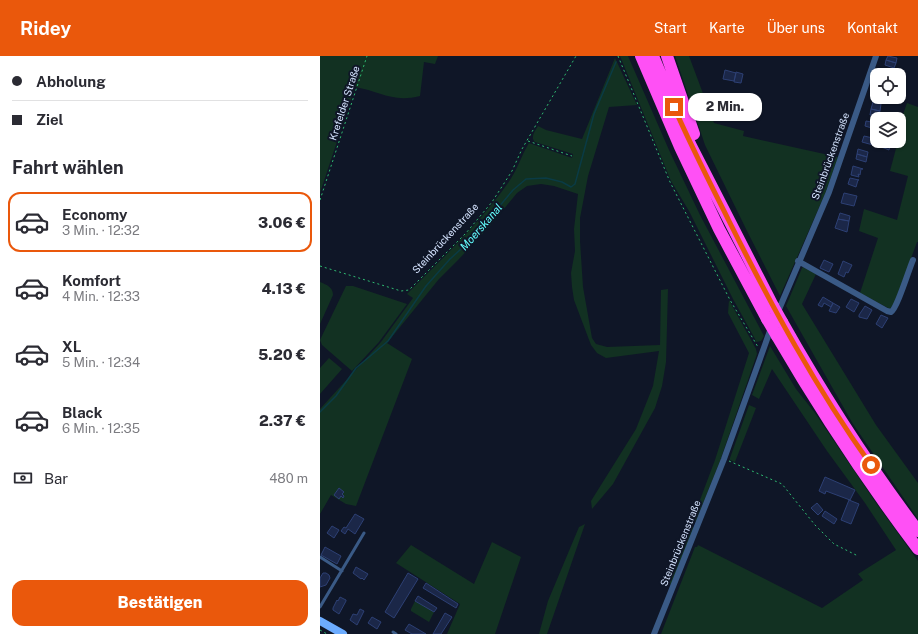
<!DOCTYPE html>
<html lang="de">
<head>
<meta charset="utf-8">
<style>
	:root { --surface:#fff; --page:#f7f7f7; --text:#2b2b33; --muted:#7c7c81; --line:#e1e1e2; --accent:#ea580c }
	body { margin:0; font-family:"Public Sans",sans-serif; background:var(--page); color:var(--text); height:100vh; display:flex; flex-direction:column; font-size:15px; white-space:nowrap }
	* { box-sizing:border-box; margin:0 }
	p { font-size:13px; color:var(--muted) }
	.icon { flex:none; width:22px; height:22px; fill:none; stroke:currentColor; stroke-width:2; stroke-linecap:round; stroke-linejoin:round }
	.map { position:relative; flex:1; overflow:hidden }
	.sheet { display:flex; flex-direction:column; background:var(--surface); width:320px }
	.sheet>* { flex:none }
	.guide { display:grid; align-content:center; height:88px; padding:0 12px; background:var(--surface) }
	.controls { position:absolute; left:550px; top:12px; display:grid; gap:8px }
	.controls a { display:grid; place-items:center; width:36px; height:36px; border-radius:8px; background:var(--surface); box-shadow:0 1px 3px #0004; font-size:20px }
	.end { position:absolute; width:18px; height:18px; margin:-9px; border:5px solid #ea580c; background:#fff; box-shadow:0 0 0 2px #fff }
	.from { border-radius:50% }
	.bubble { position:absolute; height:28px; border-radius:12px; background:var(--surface); box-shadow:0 1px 3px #0004; font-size:13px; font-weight:800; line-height:28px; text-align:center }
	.guide b { display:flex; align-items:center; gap:14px; height:38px; font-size:15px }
	.guide b+b { border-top:1px solid var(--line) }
	.guide i { width:10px; height:10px; background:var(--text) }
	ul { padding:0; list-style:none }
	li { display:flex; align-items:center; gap:12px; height:60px; margin:0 8px 6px; padding:0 4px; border:2px solid transparent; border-radius:12px }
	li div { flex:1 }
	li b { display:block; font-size:15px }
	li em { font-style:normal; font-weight:800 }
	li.current { border-color:var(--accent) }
	li>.icon { width:36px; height:36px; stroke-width:1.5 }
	h2 { padding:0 12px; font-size:18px; line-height:48px }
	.pay { display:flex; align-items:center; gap:10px; height:44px; padding:0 12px; font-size:15px }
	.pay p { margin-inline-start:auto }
	.cta { display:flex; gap:8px; margin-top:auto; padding:8px 12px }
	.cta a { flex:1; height:46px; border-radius:12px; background:var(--accent); color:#fff; font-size:16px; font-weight:800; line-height:46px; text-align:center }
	header { display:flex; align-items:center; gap:24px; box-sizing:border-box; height:56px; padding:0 20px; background:var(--accent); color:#fff }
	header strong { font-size:19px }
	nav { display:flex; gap:22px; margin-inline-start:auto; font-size:14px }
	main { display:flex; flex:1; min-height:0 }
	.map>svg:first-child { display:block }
	.green { fill:#123122 }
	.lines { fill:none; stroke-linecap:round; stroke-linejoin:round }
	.stream { stroke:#0a3b45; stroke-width:1.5 }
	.building { fill:#1b2748; stroke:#2d4074 }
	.path { stroke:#2eba71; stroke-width:1; stroke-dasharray:2 3; stroke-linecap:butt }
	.lane { stroke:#3a5a86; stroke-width:3 }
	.street { stroke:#3a5a86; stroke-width:6 }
	.secondary { stroke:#6cacff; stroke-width:8 }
	.highway { stroke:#ff50f5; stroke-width:12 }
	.highway-bridge { stroke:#ff50f5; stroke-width:12 }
	.route { stroke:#ea580c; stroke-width:5 }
	.labels { text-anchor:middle; stroke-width:4; stroke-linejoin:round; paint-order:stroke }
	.street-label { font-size:10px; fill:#d5e4ff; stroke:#0f1627 }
	.water-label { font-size:11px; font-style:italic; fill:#63ffff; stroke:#0f1627 }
</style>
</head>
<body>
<header>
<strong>Ridey</strong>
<nav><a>Start</a><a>Karte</a><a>Über uns</a><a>Kontakt</a></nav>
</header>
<main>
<section class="sheet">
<div class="guide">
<b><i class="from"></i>Abholung</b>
<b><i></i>Ziel</b>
</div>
<h2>Fahrt wählen</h2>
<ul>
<li class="current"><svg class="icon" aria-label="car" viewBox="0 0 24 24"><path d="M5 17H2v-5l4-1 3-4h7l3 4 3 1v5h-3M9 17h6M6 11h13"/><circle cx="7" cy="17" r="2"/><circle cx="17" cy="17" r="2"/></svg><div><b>Economy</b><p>3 Min. · 12:32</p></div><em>3.06 €</em></li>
<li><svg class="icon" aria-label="car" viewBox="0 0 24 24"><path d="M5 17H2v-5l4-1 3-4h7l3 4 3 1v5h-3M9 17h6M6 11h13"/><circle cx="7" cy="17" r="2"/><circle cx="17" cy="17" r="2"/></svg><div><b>Komfort</b><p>4 Min. · 12:33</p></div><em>4.13 €</em></li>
<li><svg class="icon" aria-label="car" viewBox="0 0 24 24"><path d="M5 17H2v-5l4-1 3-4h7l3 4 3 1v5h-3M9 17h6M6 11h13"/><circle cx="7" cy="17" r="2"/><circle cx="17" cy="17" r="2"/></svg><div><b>XL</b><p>5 Min. · 12:34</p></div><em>5.20 €</em></li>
<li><svg class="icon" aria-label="car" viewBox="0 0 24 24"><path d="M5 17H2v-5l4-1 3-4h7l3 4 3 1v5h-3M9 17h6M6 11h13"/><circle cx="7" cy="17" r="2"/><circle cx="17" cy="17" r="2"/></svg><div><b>Black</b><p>6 Min. · 12:35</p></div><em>2.37 €</em></li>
</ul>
<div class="pay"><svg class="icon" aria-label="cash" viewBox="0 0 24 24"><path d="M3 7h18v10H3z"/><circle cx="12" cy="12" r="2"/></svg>Bar<p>480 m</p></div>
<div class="cta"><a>Bestätigen</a></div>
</section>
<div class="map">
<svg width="598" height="578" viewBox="0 0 598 578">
	<rect width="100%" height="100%" fill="#0f1627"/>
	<path class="green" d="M0 0H118L115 8 104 6 100 40C72 47 60 35 35 31L0 137Z
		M300 0H308L349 94 380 159 444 280 441 285 436 286 435 283 413 243 369 155 351 125Z
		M355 0H369L394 67 424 75 423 80 518 101 505 138 460 240 427 175 385 89Z
		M295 2 317 49 289 51 268 120 260 162V185L263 231 272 282 276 288 287 291 340 289 341 234 348 233 346 306 342 330 335 352 293 428 272 453 271 445 316 373 333 330 339 295 286 302 277 297 271 289 254 244 252 231 251 217 255 195 254 173 258 138 234 130 221 128 207 130 197 137 170 170 139 203 119 223 67 287 92 303 36 450 26 448 11 439 0 458V353L61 286 93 242 87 238C122 203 159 168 188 127 197 115 201 100 209 87L252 102 253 98 215 86C210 81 215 75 218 70L226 74 262 83Z
		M587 47 598 51V186H597L575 246 570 253 540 237 558 182 539 175 544 153 577 164 588 120 570 115 578 85H579V70Z
		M483 211 496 218 482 248 556 369 598 427V463L533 368 466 250 482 212Z
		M0 226C7 229 13 231 13 239L0 268Z
		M26 230H33L87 248 59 286 32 315 2 289 0 284Z
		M409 244 436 293 437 298 400 405 376 465 374 466 372 470 374 472 352 528 348 529 395 404 429 297 408 257Z
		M450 290 476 333 495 357 556 447 598 505V578H341L375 491H377L378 489 502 552 543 524 538 518 576 494 545 447 507 395 452 313 439 343 432 339Z
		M9 302 22 313 0 338V312Z
		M429 349 436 352 415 406 410 404V402Z
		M265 468 227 578H219L228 545 259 471Z
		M172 486 201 501 175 578H127L140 548 76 507 91 489 154 528Z
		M95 545 114 556 109 566 91 555V553Z"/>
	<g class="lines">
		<path class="stream" d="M0 356 16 340 36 312 68 285 106 230 130 203 151 184 193 134 206 123 226 122 242 126 251 131 255 128 274 58 296 6"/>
	</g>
	<path class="building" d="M568 0 577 2 576 7 566 4Z
		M566 4 576 7 574 12 565 9Z
		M405 14 416 17 414 25 403 23Z
		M416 16 423 18 421 27 414 26Z
		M553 46 561 48 560 55 551 53Z
		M551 53 560 55 558 61 550 59Z
		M546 65 557 67 555 73 545 70Z
		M544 80 557 83V85H566L564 92 542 86Z
		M566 85H569V86L571 87 569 94 564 92Z
		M538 93 548 96 547 101 537 98Z
		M537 98 547 101 546 106 536 103Z
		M533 110 543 113H541L540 119 538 118 539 121 531 119Z
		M530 122 539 124H538L536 131 528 128Z
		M524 137 537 140 534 150 521 147Z
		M520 157 530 160 529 165 518 163Z
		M518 163 529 165 527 176 515 172Z
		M504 204 513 208 509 216 500 212Z
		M523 205 532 209 528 217 526 216 524 221 518 218Z
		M503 241 513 247 511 251 504 247 502 251 498 249Z
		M531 243 539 247 534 256 526 251Z
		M513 247 520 251 516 257 509 255Z
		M545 250 552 254 547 263 539 261V259Z
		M561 259 568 262 562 272 556 268Z
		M505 421 535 434 530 444 506 435 505 438 499 435Z
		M19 432 24 436 22 438 24 440 23 442 21 440 19 443 14 439Z
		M529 444 539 448 531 468 521 464Z
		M497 447 503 454 498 459 491 452Z
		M505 455 517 463 514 468 502 460Z
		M35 458 44 463 35 478 28 473 25 478 21 475 24 471 26 472Z
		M12 470 19 474 14 482 7 477Z
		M5 491 21 500 17 508 1 499Z
		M36 511 48 518 44 524 42 522 41 523 33 517Z
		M3 517H6L9 519 10 522 6 529 0 531V522Z
		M88 517 98 523 74 562 65 556Z
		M106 527 138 548 136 552 103 532Z
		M98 540 117 552 114 556 95 545Z
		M20 541 26 544V545L19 558 13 554V552L17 544 18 545Z
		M40 553 44 555 37 569 30 564 33 558 37 559Z
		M125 557 132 561 121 578H113Z
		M52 561 61 566 57 573 48 567Z
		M89 568 106 578H92L85 574Z"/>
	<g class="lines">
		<path class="path" d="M298 0 350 126 410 244 438 291
			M208 85 252 100
			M0 144 47 0
			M0 210 81 235 89 234 146 177 172 146 192 115 202 93 256 0
			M409 405 462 428 495 469 514 488 538 500
			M0 574 7 578"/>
		<path class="lane" d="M0 501 22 515
			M0 551 44 477
			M73 576 76 578"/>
		<path class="street" d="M478 205 567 255 571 256C577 253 589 213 593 204
			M457 258 509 136 556 0
			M334 578 404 403 451 272"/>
		<path class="secondary" d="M0 565 23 578"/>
		<path class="highway" d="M321 0 360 91 399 173 447 263
			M333 0 370 88 453 250
			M347 0 374 78
			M462 266C503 339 548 409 598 475
			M457 280C500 354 547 425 598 493"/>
		<path class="highway-bridge" d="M453 250 462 266
			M447 263 457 280"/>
	</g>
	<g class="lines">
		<path class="route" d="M354 51C371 90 390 127 409 165 451 249 496 332 551 409"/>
	</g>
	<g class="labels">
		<g class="street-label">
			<text transform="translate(24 47) rotate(-72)" y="4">Krefelder Straße</text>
			<text transform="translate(510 100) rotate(-70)" y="4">Steinbrückenstraße</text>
			<text transform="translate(125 182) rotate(-47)" y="4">Steinbrückenstraße</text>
			<text transform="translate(360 487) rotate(-68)" y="4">Steinbrückenstraße</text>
		</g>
		<g class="water-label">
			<text transform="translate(161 171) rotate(-49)" y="4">Moerskanal</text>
		</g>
	</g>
</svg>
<div class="controls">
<a><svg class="icon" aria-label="locate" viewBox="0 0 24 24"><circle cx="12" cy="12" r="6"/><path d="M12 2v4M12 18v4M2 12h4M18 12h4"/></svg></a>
<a><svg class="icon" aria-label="layers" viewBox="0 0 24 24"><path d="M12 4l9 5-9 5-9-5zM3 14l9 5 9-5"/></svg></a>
</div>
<i class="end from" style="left:551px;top:409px"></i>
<i class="end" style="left:354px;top:51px"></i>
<div class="bubble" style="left:368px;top:37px;width:74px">2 Min.</div>
</div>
</main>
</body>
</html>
